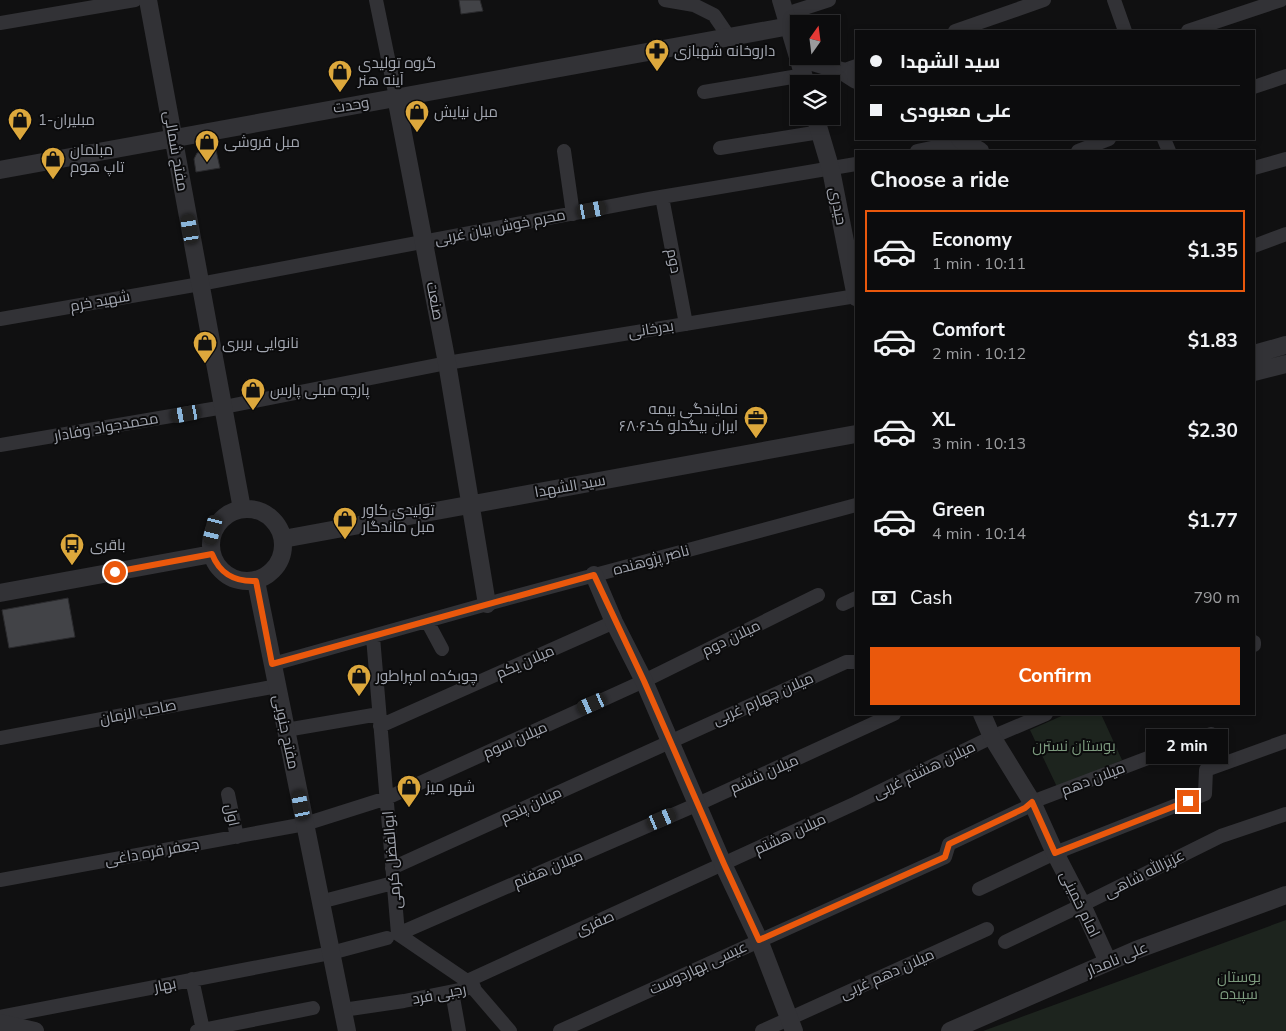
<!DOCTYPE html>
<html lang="en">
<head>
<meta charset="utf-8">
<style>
	:root { --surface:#0c0c0d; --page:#1a1a1b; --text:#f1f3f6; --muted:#9a9b9d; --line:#2c2c2e; --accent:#ea580c }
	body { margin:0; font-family:"Nunito Sans",Cairo,sans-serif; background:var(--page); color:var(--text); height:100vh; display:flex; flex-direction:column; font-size:19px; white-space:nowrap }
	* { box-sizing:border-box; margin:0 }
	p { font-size:16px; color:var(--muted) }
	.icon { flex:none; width:28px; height:28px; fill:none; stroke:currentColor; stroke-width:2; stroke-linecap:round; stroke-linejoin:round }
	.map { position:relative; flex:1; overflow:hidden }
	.sheet { position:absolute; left:855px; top:150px; width:400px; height:565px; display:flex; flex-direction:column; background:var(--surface); border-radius:0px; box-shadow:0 2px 8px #0003,0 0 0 1px var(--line) }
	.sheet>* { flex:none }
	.top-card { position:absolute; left:855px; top:30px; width:400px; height:110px; border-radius:0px; box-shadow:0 2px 8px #0003,0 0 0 1px var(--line); display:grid; align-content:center; height:110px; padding:0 15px; background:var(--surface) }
	.needle { width:32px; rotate:14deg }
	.controls { position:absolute; left:790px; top:15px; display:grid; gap:10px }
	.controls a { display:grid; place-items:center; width:50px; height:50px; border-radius:0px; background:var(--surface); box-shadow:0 2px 8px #0003,0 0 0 1px var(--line); font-size:25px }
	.end { position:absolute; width:22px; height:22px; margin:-11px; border:6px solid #ea580c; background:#fff; box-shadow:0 0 0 2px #fff }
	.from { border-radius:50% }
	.bubble { position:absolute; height:35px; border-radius:0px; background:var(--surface); box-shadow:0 2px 8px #0003,0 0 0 1px var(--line); font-size:16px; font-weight:700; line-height:35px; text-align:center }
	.car { position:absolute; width:15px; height:30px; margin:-15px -8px; border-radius:6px; box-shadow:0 0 4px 1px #0007; background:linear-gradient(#222 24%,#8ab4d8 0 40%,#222 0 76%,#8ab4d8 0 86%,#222 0) }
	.top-card b { display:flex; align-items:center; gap:18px; height:48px; font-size:19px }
	.top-card b+b { border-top:1px solid var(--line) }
	.top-card i { width:12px; height:12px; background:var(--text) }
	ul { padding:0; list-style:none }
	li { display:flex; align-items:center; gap:15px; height:82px; margin:0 10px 8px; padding:0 5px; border:2px solid transparent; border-radius:0px }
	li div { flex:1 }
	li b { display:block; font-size:19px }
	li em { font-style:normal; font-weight:700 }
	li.current { border-color:var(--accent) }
	li>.icon { width:45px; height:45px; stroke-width:1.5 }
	h2 { padding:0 15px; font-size:22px; line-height:60px }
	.pay { display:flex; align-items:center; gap:12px; height:55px; padding:0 15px; font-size:19px }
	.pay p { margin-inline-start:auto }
	.primary-button { display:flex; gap:10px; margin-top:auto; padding:10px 15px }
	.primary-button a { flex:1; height:58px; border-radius:0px; background:var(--accent); color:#fff; font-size:20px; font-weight:700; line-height:58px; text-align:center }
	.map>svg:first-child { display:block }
	.green { fill:#1d241e }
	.building { fill:#424347; stroke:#2a2a2d }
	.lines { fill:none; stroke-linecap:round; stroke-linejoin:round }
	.minor { stroke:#323236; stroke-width:14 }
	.tertiary { stroke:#323236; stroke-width:18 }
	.route { stroke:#ea580c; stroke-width:6 }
	.labels { text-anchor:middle; stroke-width:4; stroke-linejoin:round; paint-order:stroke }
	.poi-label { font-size:15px; fill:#a3a7b1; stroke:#0b0b0c; text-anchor:start }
	.street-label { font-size:15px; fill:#a3a7b1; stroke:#0b0b0c }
	.park-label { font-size:15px; fill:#7c9a7e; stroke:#0b0b0c }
</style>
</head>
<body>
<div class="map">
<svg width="1286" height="1031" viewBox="0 0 1286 1031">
	<rect width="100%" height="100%" fill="#101011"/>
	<path class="green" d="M1066 714H1101L1122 760 1058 789 1030 730Z
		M1286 920V1031H983Z"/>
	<path class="building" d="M459 0H480L483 11 461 14Z
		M216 150 220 168 196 172 194 159 197 153Z
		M68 598 75 637 9 648 2 610Z"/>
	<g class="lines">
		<path class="minor" d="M376 0 396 97
			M665 0 694 5 714 15 729 37
			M1114 0 1125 31
			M786 14 829 0
			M0 23 135 0
			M955 31 1044 0
			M1188 31 1281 0
			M842 71 856 66
			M1254 87 1286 76
			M704 92 804 75
			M1164 139 1169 151
			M720 148 820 132
			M564 151 573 214
			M917 151 964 141
			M1078 151 1109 139
			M1254 168 1286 159
			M662 197 686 324
			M1254 246 1286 234
			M0 319 200 284 649 199 856 164
			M0 445 224 407 447 363 856 296
			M843 604 856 598
			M427 621 442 649
			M373 637 398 934 467 981 510 1031
			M1254 642V645
			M273 664 487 604 856 505
			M380 726 614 622
			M286 730 379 714
			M0 738 277 686
			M228 794 237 837
			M392 868 846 662H856
			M0 880 305 824 387 798 644 681 818 595
			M979 889 1055 853 1205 794 1206 770 1286 741
			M320 902 393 883
			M398 934 698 804 894 714
			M1005 942 1082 905 1221 836 1286 814
			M192 979 203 1030
			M467 981 856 803 992 737 1046 714
			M452 992 459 1031
			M343 1010 404 1001 474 987
			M0 1017 331 953 387 938
			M197 1031 313 1008
			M560 1031 945 857 949 844 1025 808 1032 802 1211 734
			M762 1031 987 929"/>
		<path class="tertiary" d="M148 0 242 509
			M781 0 806 84
			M799 58 842 71 856 80
			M396 97 447 363 487 604
			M815 116 831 170 856 297
			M960 139 980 151
			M0 170 790 26
			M1254 354 1286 345
			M1254 372 1286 364
			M211 545a36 36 0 1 1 72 0a36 36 0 1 1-72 0Z
			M283 539 856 434
			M594 575 614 622 644 681 723 864 759 940 794 1031
			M256 581 347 1031
			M0 593 212 554
			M982 714 992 737 1032 802 1055 853 1082 905 1108 962
			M0 1023 35 1031
			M950 1031 1136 950 1286 895"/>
	</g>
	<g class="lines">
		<path class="route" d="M115 572 212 554C220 574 234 582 256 581L272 664 594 575 644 681 724 864 759 940 945 857 949 844 1025 808 1032 802 1055 853 1188 801"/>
	</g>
	<defs>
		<symbol id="pharmacy-pin" viewBox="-11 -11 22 30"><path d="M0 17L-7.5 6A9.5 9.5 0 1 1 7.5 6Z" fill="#dda83c" stroke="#0b0b0c"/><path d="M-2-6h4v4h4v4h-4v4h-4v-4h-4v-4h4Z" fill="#111"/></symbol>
		<symbol id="shop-pin" viewBox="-11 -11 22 30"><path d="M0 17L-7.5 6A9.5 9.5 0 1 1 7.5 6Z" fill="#dda83c" stroke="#0b0b0c"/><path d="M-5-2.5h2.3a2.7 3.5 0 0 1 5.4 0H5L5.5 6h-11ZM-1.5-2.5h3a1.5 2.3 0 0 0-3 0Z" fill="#111"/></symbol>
		<symbol id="office-pin" viewBox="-11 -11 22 30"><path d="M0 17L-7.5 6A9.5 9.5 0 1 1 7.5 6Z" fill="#dda83c" stroke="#0b0b0c"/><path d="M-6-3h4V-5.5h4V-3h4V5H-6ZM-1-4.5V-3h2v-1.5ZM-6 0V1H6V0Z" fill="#111"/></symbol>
		<symbol id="bus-pin" viewBox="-11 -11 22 30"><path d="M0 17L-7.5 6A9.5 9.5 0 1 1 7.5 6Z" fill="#dda83c" stroke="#0b0b0c"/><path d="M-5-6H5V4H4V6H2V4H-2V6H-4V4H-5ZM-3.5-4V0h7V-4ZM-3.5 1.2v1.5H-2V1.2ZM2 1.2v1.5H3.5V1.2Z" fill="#111"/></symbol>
	</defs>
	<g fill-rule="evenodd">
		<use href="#pharmacy-pin" x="643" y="37" width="28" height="38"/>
		<use href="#shop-pin" x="326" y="58" width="28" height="38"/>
		<use href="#shop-pin" x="403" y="98" width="28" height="38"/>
		<use href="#shop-pin" x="6" y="106" width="28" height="38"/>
		<use href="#shop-pin" x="193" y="128" width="28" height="38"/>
		<use href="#shop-pin" x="39" y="145" width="28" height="38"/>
		<use href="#shop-pin" x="191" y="329" width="28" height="38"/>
		<use href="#shop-pin" x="239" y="376" width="28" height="38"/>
		<use href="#office-pin" x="742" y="404" width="28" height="38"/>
		<use href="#shop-pin" x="331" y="505" width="28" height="38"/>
		<use href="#bus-pin" x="58" y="531" width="28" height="38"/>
		<use href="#shop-pin" x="345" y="662" width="28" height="38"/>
		<use href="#shop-pin" x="395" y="773" width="28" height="38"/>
	</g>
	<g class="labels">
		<g class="poi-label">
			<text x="674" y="56">داروخانه شهبازی</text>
			<text x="358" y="68">گروه تولیدی<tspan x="358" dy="17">آینه هنر</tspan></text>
			<text x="434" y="117">مبل نیایش</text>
			<text x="38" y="125">مبلیران-1</text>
			<text x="224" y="147">مبل فروشی</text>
			<text x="70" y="155">مبلمان<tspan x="70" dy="17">تاپ هوم</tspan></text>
			<text x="222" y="348">نانوایی بربری</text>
			<text x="270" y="395">پارچه مبلی پارس</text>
			<text x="738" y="414" text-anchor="end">نمایندگی بیمه<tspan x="738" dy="17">ایران بیگدلو کد۶۸۰۶</tspan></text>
			<text x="362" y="515">تولیدی کاور<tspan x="362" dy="17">مبل ماندگار</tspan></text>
			<text x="90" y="550">باقری</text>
			<text x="376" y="681">چوبکده امپراطور</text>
			<text x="426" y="792">شهر میز</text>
		</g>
		<g class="street-label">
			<text transform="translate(351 105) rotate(-10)" y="5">وحدت</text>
			<text transform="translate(176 151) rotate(80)" y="5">مفتح شمالی</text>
			<text transform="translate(838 206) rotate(79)" y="5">حیدری</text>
			<text transform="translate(500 227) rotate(-11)" y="5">محرم خوش بیان غربی</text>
			<text transform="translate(674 261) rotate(79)" y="5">دوم</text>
			<text transform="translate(100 301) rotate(-10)" y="5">شهید خرم</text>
			<text transform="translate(435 301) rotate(79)" y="5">صنعت</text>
			<text transform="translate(651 329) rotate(-9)" y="5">بدرخانی</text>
			<text transform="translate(106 427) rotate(-10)" y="5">محمدجواد وفادار</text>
			<text transform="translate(570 486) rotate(-10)" y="5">سید الشهدا</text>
			<text transform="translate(651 560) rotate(-15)" y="5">ناصر پژوهنده</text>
			<text transform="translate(731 638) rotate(-26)" y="5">میلان دوم</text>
			<text transform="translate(525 662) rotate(-24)" y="5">میلان یکم</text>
			<text transform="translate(763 699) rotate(-24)" y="5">میلان چهارم غربی</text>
			<text transform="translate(138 712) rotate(-11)" y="5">صاحب الزمان</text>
			<text transform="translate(286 732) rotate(78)" y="5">مفتح جنوبی</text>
			<text transform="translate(515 740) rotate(-24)" y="5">میلان سوم</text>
			<text transform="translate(924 770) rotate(-26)" y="5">میلان هشتم غربی</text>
			<text transform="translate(764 774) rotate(-24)" y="5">میلان ششم</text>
			<text transform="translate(1093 779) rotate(-21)" y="5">میلان دهم</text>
			<text transform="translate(531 805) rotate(-25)" y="5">میلان پنجم</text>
			<text transform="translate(232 815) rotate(78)" y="5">اول</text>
			<text transform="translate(790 834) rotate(-25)" y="5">میلان هشتم</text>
			<text transform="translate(152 852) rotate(-10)" y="5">جعفر قره داغی</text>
			<text transform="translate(392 860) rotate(-95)" y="5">ابوالفضل کرمی</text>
			<text transform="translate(548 869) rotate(-23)" y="5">میلان هفتم</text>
			<text transform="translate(1144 874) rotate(-27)" y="5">عزیزالله شاهی</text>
			<text transform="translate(1080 904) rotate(64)" y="5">امام خمینی</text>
			<text transform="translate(595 923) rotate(-24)" y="5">صفری</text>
			<text transform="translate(1117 959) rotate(-23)" y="5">علی نامدار</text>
			<text transform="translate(698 968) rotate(-25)" y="5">عیسی بهاردوست</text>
			<text transform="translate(887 974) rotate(-24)" y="5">میلان دهم غربی</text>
			<text transform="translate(165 985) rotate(-11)" y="5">بهار</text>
			<text transform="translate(439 994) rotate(-11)" y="5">رجبی فرد</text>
		</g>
		<g class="park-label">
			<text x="1074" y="751">بوستان نسترن</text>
			<text x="1239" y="982">بوستان<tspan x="1239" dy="17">سپیده</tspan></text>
		</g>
	</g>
</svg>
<div class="controls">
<a><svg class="needle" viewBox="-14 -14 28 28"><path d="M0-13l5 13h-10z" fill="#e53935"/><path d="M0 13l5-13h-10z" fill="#9a9b9d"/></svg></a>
<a><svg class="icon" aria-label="layers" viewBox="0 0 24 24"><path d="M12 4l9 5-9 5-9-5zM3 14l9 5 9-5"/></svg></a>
</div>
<i class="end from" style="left:115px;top:572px"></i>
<i class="end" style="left:1188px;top:801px"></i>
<div class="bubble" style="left:1146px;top:729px;width:82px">2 min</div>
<i class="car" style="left:592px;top:210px;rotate:79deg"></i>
<i class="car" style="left:190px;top:229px;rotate:350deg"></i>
<i class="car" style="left:186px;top:414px;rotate:260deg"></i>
<i class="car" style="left:213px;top:530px;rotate:194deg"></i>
<i class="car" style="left:592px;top:704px;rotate:246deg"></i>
<i class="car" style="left:301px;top:805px;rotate:349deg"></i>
<i class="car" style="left:662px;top:819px;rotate:67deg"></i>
<div class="top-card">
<b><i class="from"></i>سید الشهدا</b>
<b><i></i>علی معبودی</b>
</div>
<section class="sheet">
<h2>Choose a ride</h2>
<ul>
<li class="current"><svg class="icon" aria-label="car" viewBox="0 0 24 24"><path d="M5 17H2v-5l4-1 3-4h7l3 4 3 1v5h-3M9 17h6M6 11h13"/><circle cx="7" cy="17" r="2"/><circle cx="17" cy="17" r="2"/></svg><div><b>Economy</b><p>1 min · 10:11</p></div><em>$1.35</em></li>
<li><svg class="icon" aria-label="car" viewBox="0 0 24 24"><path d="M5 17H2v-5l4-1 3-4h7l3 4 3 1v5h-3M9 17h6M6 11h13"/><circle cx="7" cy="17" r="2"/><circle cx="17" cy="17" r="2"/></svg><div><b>Comfort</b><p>2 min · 10:12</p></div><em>$1.83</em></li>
<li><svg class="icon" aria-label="car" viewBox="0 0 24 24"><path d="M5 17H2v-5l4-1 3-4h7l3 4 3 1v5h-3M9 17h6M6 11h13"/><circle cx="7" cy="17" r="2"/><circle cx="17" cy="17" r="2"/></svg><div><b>XL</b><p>3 min · 10:13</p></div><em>$2.30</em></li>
<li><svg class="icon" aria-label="car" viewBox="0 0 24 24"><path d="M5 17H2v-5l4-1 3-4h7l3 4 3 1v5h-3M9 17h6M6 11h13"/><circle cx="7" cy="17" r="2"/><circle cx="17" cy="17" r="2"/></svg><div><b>Green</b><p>4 min · 10:14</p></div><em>$1.77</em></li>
</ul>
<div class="pay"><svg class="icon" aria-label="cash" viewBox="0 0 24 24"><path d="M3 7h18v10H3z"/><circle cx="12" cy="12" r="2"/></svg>Cash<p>790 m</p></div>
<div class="primary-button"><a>Confirm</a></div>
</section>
</div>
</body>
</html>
